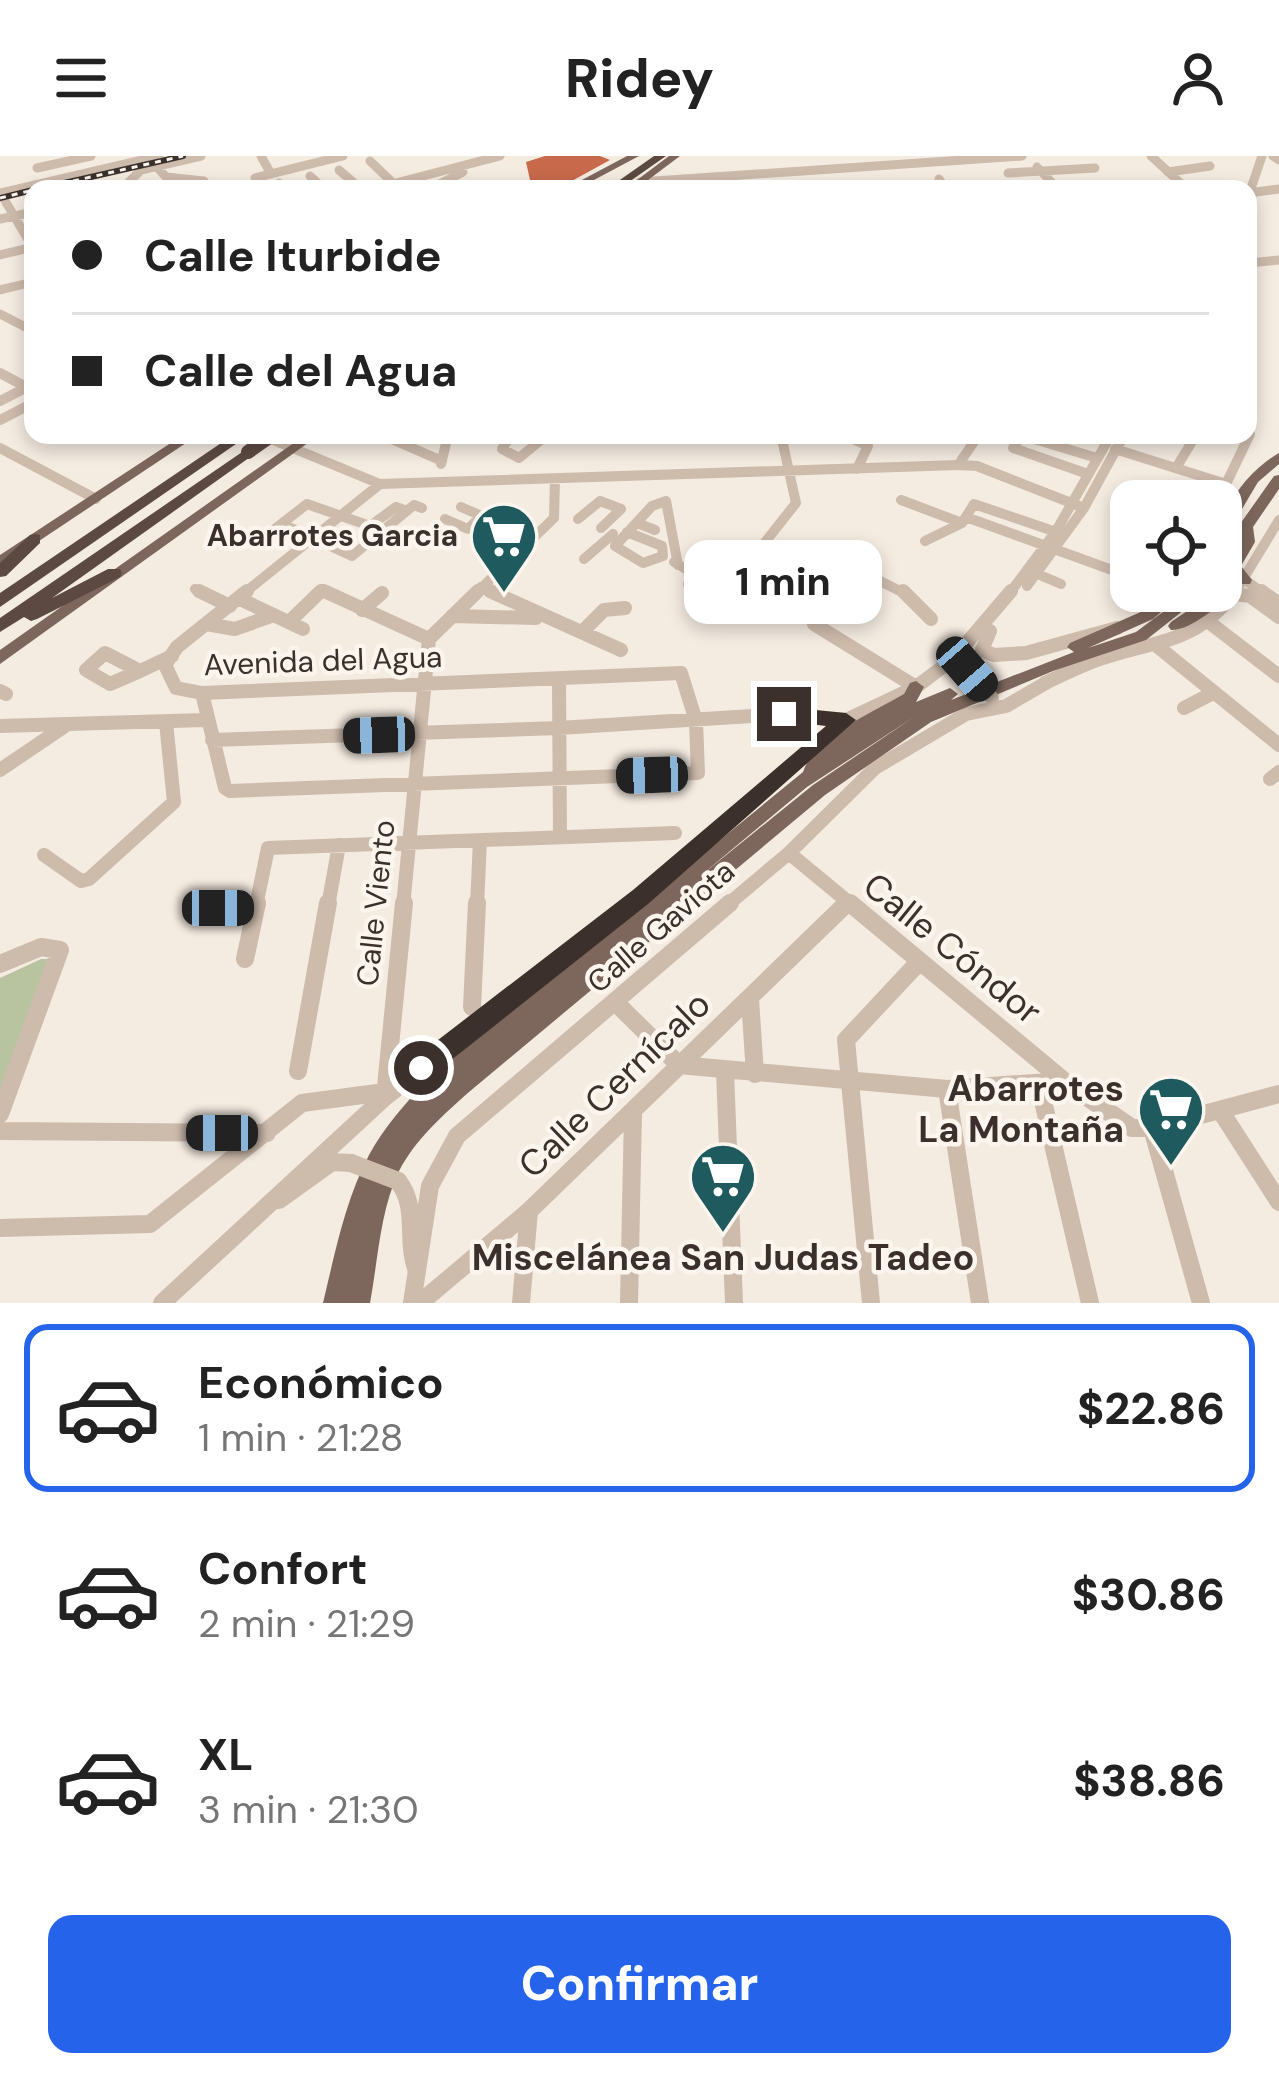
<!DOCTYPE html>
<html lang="es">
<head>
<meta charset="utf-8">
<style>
	:root { --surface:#fff; --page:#f2f2f2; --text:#222; --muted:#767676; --line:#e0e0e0; --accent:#2563eb }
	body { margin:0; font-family:"DM Sans",sans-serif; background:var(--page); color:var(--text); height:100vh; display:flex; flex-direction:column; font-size:45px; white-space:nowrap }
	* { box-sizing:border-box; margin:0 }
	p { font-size:39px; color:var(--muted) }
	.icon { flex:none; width:66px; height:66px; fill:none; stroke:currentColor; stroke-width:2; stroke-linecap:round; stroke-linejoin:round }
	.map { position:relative; height:1147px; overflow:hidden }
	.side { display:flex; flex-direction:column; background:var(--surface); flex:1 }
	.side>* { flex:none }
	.guide { position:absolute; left:24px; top:24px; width:1233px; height:264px; border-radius:24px; box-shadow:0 6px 18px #0003; display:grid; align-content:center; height:264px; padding:0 48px; background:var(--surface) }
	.buttons { position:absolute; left:1110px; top:324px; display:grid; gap:24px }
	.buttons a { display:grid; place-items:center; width:132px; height:132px; border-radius:24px; background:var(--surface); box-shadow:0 6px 18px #0003; font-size:60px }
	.end { position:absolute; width:54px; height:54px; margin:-27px; border:15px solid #3b302b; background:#fff; box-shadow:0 0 0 6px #fff }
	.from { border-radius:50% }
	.bubble { position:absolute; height:84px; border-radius:24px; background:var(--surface); box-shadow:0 6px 18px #0003; font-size:39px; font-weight:800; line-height:84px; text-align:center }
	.car { position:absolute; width:36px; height:72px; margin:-36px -18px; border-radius:15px; box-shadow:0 0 9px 3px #0007; background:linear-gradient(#222 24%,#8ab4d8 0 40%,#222 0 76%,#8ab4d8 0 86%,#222 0) }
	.guide b { display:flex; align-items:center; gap:42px; height:114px; font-size:45px }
	.guide b+b { border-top:3px solid var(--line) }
	.guide i { width:30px; height:30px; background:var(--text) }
	ul { padding:21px 0 0; list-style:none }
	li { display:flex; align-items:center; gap:36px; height:168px; margin:0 24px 18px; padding:0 24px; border:6px solid transparent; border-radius:24px }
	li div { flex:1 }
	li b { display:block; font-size:45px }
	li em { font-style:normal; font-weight:800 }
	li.current { border-color:var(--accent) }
	li>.icon { width:108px; height:108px; stroke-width:1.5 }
	.button { display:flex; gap:24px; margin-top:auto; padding:24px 48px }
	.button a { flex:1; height:138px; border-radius:24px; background:var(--accent); color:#fff; font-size:48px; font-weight:800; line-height:138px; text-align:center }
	header { display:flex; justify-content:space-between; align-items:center; height:156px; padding:0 48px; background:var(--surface); font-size:54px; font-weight:800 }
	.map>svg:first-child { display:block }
	.green { fill:#b8c4a0 }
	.building { fill:#c8694b }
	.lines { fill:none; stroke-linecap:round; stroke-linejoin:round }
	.minor-far3 { stroke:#cdbbac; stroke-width:9 }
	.minor-far2 { stroke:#cdbbac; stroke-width:10 }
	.minor-far1 { stroke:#cdbbac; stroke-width:14 }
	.minor { stroke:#cdbbac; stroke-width:18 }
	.major { fill:#7d675c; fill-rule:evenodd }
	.highway { fill:#5c4a42; fill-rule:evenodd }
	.rail-casing { stroke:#3b302b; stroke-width:6 }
	.rail { stroke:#fbf5ee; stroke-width:3; stroke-dasharray:6; stroke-linecap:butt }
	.minor-bridge-far1 { stroke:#cdbbac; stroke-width:14 }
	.minor-bridge { stroke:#cdbbac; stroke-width:18 }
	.highway-bridge { stroke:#5c4a42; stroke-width:14 }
	.route { fill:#3b302b }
	.labels { text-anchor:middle; stroke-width:9; stroke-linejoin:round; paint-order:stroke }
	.poi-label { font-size:30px; font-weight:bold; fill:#3b302b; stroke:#fbf5ee; text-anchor:end }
	.street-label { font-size:30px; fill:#3b302b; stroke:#fbf5ee }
	.near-street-label { font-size:36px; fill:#3b302b; stroke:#fbf5ee }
	.near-poi-label { font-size:36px; font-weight:bold; fill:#3b302b; stroke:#fbf5ee; text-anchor:end }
</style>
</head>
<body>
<header><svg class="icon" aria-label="menu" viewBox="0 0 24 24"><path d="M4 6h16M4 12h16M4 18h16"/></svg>Ridey<svg class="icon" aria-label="person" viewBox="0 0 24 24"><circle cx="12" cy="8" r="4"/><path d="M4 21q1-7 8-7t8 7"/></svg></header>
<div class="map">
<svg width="1279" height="1147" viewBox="0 0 1279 1147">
	<rect width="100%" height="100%" fill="#f4ebe1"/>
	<path class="green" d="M41 803H52L0 935V822Z"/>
	<path class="building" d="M545 0H600L610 4 559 32 532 33 526 6Z"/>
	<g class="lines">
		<path class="minor-far3" d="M261 0 271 18
			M1151 0 1187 33
			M1273 0 1279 4
			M370 5 394 28
			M156 10 166 21 204 25
			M1037 11 1058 33
			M37 12 91 0
			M339 14 361 33
			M1168 16 1210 10
			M1008 17 1095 12
			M310 20 324 33
			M255 22 343 0
			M939 23 946 33
			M640 26 1022 0
			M279 27 284 33
			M122 33 141 14 201 0
			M373 33 500 0
			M430 33 463 16
			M0 37 159 0
			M1248 37 1279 33
			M1248 41 1262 0
			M4 43 33 92
			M0 63 33 56
			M0 99 33 91
			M1248 107 1279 104
			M0 134 33 126
			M0 158 33 175"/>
		<path class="minor-far2" d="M0 217 28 232
			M0 245 33 228
			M0 264 33 247
			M261 279 380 328 958 309 977 310 1084 352
			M390 279 387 281 442 305
			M500 279 509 282 502 293 519 302 547 279
			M844 279 868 290 857 313
			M1021 279 1097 302
			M1022 279 1013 292 1088 318
			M0 292 96 343
			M1115 293 1226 328 1250 278
			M441 308 448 279
			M958 309 974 286
			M1176 312 1196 279
			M901 344 962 367
			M461 351 532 382
			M966 361 1123 418
			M445 363 468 373 481 360
			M578 363 600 345 621 353 601 372
			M637 367 655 374
			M282 368 352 400 414 349 422 352
			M627 376 662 390 663 400
			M267 379 307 348 370 370 396 351 407 355
			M925 385 962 367 974 348 1062 378
			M663 400 643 407 615 390 652 350 666 345 678 409
			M584 403 613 378
			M674 406 696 419 688 428
			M852 411 906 438
			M1033 416 1061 428
			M1245 424 1265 438
			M1027 430 1084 352 1124 279
			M481 431 497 438
			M195 433 206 438
			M243 438 380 328
			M318 438 322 434 331 438
			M475 438 554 362 555 323
			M724 438 796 347 781 279
			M834 438 862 397
			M1009 438 1056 375 1111 279
			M1234 438 1279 364"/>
		<path class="minor-far1" d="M199 435 230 450
			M324 435 429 483
			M490 435 621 494
			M836 435 814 468 916 531
			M903 435 931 463
			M1261 435 1279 448
			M1234 438 1250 440 1279 461
			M722 441 727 435
			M238 442 303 473
			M362 454 382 437
			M452 460 536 462
			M289 466 321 435
			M1210 467 1279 520
			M206 468 235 473 274 459
			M990 475 982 494 994 499 1026 497 1117 472
			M582 476 604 454 625 452
			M1157 490 1279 589
			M105 497 140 515 110 528 86 514Z
			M140 515 172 500
			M681 517 696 565 698 617 230 635 225 632 202 537Z
			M559 523 560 681
			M1045 527C1065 518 1085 507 1106 501 1166 482 1193 488 1236 435
			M0 535 6 538
			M202 537 176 532 165 509 177 491 247 435
			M1184 552 1213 537
			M0 570 205 564
			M212 584 559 572 784 558 846 564
			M0 614 65 570
			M1270 623 1279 616
			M789 697 853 750
			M44 699 81 725 89 723 174 646 166 566
			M256 750 268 692 675 677
			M328 750 339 689
			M403 750 429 483 478 435
			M477 750 480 684
			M628 750 846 564 916 531 953 503 1011 435
			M726 750 789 697 875 612 966 558 1006 550 1051 524"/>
		<path class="minor" d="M850 747 1064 925 1132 972H1152L1279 938
			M217 751 255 752
			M245 803 257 747
			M0 808 41 791 60 794 0 958
			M750 843 755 918
			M615 846 679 909 947 933 1064 925
			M472 851 477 747
			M298 915 328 747
			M725 915 734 1147
			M1039 928 1090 1147
			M947 933 980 1147
			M385 941 404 747
			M1220 954 1279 1046
			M1152 972 1201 1147
			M0 975 267 977
			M398 1025C419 1051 405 1085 417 1115
			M279 1044 332 1006 351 1007
			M0 1072 150 1068 302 947 385 936
			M162 1147 385 941 632 747
			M412 1147 430 1030 457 980 730 747
			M420 1147 529 1055 846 748
			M521 1147 529 1055
			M629 1147 633 956
			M871 1147 846 884 918 807"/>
		<path class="major" d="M627 0H639L577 33H565Z
			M669 0H680L636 33H625Z
			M183 279H198L0 411V399Z
			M305 279H319L0 508V494Z
			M1279 297V308L1258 326 1226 380 1221 382C1221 348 1251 313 1279 297Z
			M1279 319V333L1253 371 1255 386 1241 410 1252 424 1250 428H1240L1227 410 1234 399 1226 409 1221 411V395L1274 320Z
			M1234 433 1239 434 1241 438 1239 442C1214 447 1195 474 1171 474L1168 470 1171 466 1215 436Z
			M1169 435H1186L1153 463 1088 492 1136 476 1191 435H1208L1146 484 1053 515 931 566 825 639 469 936C443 959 415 984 399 1015 380 1055 378 1104 370 1147H323C335 1097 345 1045 369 999 384 971 406 947 428 923L803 616C814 581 872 557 904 538L910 527 916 525 924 531 916 546 950 532 958 538 951 544 1074 496 1067 491 1070 487 1143 455ZM914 561 813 629 699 721 807 631Z"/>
		<path class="highway" d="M654 0H666L619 33H607Z
			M233 279H249L0 451V437Z
			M248 292 255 296 253 299 52 442 108 413H120L122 417 120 421 37 463 31 465 24 461 0 476V462Z
			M35 378 40 379V387L6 420 0 421V407L30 379Z"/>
		<defs>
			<path id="rail" d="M38 33 183 0
				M0 42 33 34"/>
		</defs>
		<use href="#rail" class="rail-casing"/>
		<use href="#rail" class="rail"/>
		<path class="minor-bridge-far1" d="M967 513 992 542"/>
		<path class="minor-bridge" d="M351 1007 398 1025"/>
		<path class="highway-bridge" d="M248 296 272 279"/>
	</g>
	<path class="route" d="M784 551 846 557 856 564 648 748 430 921H412L409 912 412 904 633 734 826 570 778 564 775 558Z"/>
	<defs>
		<symbol id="supermarket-pin" viewBox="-11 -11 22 30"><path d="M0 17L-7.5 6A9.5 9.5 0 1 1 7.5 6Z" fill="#1f5a5e" stroke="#fbf5ee"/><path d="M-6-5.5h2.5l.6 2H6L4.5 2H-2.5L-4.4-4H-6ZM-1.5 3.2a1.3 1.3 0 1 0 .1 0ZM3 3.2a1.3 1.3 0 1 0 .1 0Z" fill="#fff"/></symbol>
	</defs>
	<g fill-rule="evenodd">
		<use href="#supermarket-pin" x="466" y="342" width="76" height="104"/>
		<use href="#supermarket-pin" x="1133" y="915" width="76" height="104"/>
		<use href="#supermarket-pin" x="685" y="982" width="76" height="104"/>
	</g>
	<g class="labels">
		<g class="poi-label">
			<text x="458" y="390">Abarrotes Garcia</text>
		</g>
		<g class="street-label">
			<text transform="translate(323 505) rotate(-2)" y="10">Avenida del Agua</text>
			<text transform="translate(376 747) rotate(-84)" y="10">Calle Viento</text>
			<text transform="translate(661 771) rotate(-41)" y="10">Calle Gaviota</text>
		</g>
		<g class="near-street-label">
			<text transform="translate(953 792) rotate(39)" y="13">Calle Cóndor</text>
			<text transform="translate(614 928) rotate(-44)" y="13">Calle Cernícalo</text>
		</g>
		<g class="near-poi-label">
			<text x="1124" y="945">Abarrotes<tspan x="1124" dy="41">La Montaña</tspan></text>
			<text x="723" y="1114" text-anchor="middle">Miscelánea San Judas Tadeo</text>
		</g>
	</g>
</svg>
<div class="buttons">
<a><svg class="icon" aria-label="locate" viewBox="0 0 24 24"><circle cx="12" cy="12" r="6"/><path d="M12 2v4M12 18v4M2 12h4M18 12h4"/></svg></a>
</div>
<i class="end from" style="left:421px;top:912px"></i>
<i class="end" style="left:784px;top:558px"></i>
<div class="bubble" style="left:684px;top:384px;width:198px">1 min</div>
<i class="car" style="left:967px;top:513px;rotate:139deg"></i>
<i class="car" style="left:379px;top:579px;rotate:268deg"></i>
<i class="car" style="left:652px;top:619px;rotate:268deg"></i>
<i class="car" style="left:218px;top:752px;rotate:90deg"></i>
<i class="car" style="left:222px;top:977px;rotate:270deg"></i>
<div class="guide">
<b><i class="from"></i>Calle Iturbide</b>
<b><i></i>Calle del Agua</b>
</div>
</div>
<section class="side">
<ul>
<li class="current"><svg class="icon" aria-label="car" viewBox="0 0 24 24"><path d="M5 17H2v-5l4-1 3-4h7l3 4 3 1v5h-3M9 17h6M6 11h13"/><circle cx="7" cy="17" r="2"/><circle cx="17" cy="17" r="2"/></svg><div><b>Económico</b><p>1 min · 21:28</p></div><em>$22.86</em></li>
<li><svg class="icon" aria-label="car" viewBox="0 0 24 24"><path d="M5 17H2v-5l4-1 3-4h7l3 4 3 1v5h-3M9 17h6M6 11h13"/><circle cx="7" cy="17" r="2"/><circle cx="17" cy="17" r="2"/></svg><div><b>Confort</b><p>2 min · 21:29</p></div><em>$30.86</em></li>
<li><svg class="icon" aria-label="car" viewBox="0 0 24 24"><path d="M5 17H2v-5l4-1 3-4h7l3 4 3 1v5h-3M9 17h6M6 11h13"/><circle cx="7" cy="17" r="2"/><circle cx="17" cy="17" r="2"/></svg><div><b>XL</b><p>3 min · 21:30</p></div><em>$38.86</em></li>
</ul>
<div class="button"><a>Confirmar</a></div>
</section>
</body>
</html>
